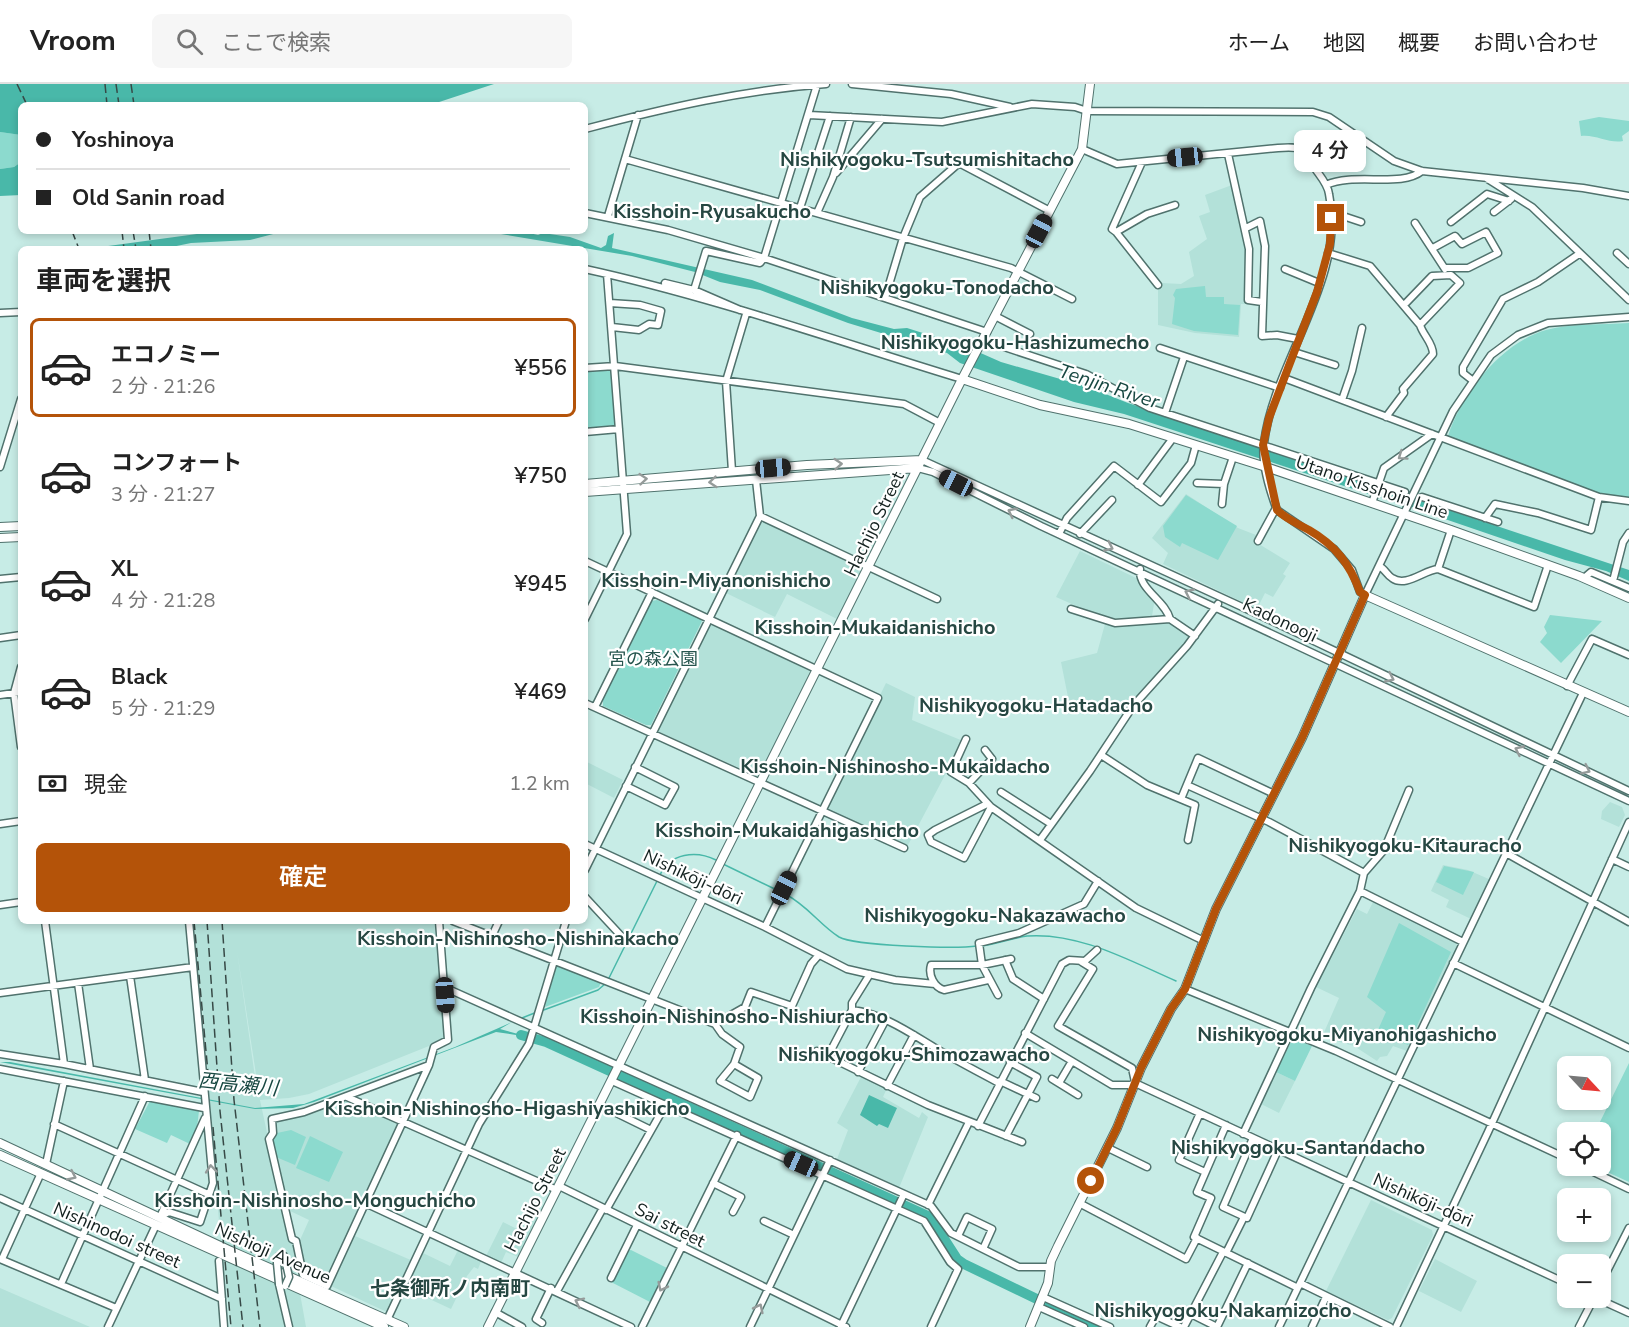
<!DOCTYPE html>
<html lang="ja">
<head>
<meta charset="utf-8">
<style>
	:root { --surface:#fff; --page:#f6f6f6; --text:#222; --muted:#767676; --line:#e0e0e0; --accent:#b45309 }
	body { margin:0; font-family:"Nunito Sans","Noto Sans JP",sans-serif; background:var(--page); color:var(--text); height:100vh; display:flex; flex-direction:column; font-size:22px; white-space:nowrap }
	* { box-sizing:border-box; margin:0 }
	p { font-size:20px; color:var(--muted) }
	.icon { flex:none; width:33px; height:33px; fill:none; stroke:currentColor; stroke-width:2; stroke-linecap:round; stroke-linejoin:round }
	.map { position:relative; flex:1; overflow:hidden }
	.panel { position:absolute; left:18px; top:162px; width:570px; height:678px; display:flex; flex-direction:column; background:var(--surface); border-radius:9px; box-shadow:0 3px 9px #0003 }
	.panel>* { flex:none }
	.top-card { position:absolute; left:18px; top:18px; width:570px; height:132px; border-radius:9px; box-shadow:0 3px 9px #0003; display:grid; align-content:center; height:132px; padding:0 18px; background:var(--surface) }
	.needle { width:39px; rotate:116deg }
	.tools { position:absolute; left:1557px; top:972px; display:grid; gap:12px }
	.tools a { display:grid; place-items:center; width:54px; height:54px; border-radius:9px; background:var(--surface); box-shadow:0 3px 9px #0003; font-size:30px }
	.end { position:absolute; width:27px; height:27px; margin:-14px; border:8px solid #b45309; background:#fff; box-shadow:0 0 0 3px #fff }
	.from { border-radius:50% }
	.bubble { position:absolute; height:42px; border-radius:9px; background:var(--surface); box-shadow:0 3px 9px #0003; font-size:20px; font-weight:600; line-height:42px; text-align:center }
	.car { position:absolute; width:18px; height:36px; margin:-18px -9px; border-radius:8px; box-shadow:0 0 4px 2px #0007; background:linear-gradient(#222 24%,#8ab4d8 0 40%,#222 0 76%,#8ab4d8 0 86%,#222 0) }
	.top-card b { display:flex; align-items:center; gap:21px; height:57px; font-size:22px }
	.top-card b+b { border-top:2px solid var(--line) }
	.top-card i { width:15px; height:15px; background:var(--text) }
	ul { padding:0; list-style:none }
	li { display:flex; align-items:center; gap:18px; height:99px; margin:0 12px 9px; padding:0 6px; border:3px solid transparent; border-radius:9px }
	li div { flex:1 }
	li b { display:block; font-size:22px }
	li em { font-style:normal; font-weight:600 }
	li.active { border-color:var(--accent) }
	li>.icon { width:54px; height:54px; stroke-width:1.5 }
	h2 { padding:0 18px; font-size:27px; line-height:72px }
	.pay { display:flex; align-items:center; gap:15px; height:66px; padding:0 18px; font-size:22px }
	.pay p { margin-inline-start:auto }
	.button { display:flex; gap:12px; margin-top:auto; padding:12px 18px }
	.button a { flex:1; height:69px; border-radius:9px; background:var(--accent); color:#fff; font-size:24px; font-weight:600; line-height:69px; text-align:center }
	header { display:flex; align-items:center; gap:36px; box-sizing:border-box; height:84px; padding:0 30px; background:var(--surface); border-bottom:2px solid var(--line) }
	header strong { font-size:28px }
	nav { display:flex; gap:33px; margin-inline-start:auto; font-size:21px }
	.search { width:420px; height:54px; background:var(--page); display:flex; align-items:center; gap:15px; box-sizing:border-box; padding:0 21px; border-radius:9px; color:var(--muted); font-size:22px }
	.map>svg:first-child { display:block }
	.built { fill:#b3e1d9 }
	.green { fill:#8cdace }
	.water { fill:#49b8a9 }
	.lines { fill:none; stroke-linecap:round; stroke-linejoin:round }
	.stream { stroke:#49b8a9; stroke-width:1.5 }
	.river { stroke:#49b8a9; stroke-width:10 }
	.minor-casing { stroke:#50726d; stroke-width:9 }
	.major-casing { stroke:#50726d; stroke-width:10 }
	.minor { stroke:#fff; stroke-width:6 }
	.major { stroke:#fff; stroke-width:8 }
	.rail { stroke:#374946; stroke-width:1.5; stroke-dasharray:9 4.5; stroke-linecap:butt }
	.minor-bridge-casing { stroke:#50726d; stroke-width:9; stroke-linecap:butt }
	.minor-bridge { stroke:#fff; stroke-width:6 }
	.oneway { stroke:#959b9a }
	.route { stroke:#b45309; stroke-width:8 }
	.labels { text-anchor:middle; stroke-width:4.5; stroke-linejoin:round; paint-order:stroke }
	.street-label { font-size:18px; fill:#13211f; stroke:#fff }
	.park-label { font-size:18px; fill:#26554e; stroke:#fff }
	.neighbourhood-label { font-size:20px; font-weight:bold; fill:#264742; stroke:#fff }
	.water-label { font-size:20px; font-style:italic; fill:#184842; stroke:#fff }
</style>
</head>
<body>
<header>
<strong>Vroom</strong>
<div class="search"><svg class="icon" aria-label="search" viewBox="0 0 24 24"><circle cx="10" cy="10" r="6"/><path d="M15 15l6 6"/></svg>ここで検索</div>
<nav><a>ホーム</a><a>地図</a><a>概要</a><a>お問い合わせ</a></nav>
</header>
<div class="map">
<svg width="1629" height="1243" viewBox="0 0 1629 1243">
	<rect width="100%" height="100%" fill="#c7ece6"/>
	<path class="built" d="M1232 101 1245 158 1246 220H1241L1239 253 1195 249 1158 241V206L1162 199 1181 200 1194 192 1189 168 1207 155 1199 132 1210 128 1205 111Z
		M1186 410 1238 444 1256 451 1254 457 1290 479 1283 490 1286 492 1273 513 1265 509 1257 525 1163 480 1168 469 1152 454Z
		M763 436 860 483 861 486 837 535 787 510 775 533 724 508 759 438Z
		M1080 467 1136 494 1155 514 1152 532 1122 537 1101 533 1056 513Z
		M1166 537 1192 552 1131 620 1089 622 1071 628 1061 578 1097 569 1105 540 1124 541Z
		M709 539 812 588 760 693 657 647Z
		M886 599 915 613 912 636 963 657 907 763 825 724Z
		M585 677 623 696 614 714 585 699Z
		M1610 718 1622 723 1625 731 1619 743 1601 735 1602 727Z
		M1443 781 1468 786 1491 796 1471 835 1446 823 1449 816 1431 807Z
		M1373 818 1456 859 1457 863 1407 967 1393 962 1387 972 1380 973 1377 977 1354 962 1322 953 1339 914 1316 903 1357 825 1367 830Z
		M192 837H434L447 950 444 956 309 1010 289 1014 260 1016 237 867 255 993 282 1118 295 1159 299 1186 296 1187 306 1243H231L220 1151 204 940Z
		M1276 988 1295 997 1279 1029 1261 1020Z
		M861 993 887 1004 883 1013 919 1034 922 1028 928 1033 899 1104 837 1075 848 1046 837 1039Z
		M344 1015 398 1039 399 1042 326 1199 306 1190 300 1156 309 1136 288 1126 272 1056 276 1050 275 1036Z
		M1371 1116 1432 1146 1433 1151 1392 1234 1388 1236 1326 1207Z
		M526 1127 538 1134 518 1173 506 1168 501 1179 486 1172 503 1138 517 1145Z
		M355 1152 413 1177 389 1229 331 1202Z
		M459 1164 482 1175 478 1185 474 1183 467 1192 451 1225 406 1204 423 1169 450 1182Z
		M1435 1175 1477 1197 1461 1228 1419 1207Z
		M0 1204 90 1243H0Z"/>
	<path class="green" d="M1599 33 1629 37V47L1622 52 1623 57C1610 60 1595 50 1581 52L1579 37Z
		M0 48 21 51V78L14 83 0 85Z
		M1205 202 1206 213H1224V220L1240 221 1238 251 1194 247 1172 240 1175 214 1173 211 1176 205Z
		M1629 239V414L1600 410 1448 352C1462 309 1501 259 1546 246 1572 239 1602 241 1629 239Z
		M611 286 615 343 585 345V288Z
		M1186 411 1237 442 1218 476 1182 459 1180 463 1165 453 1163 442Z
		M657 516 699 534 702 537 651 641H646L603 622V613L651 517Z
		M1550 531 1602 537 1561 579 1540 558 1547 549 1544 543Z
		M1444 782 1474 788 1463 811 1436 798Z
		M1399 839 1451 868 1408 961 1377 948 1386 928 1367 913Z
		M559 881 601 898 599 903 545 923 556 882Z
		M1297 956 1312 962 1295 997 1276 988 1291 958Z
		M1629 979V1098L1594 1082H1600V1048H1595Z
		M150 1017 199 1027 197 1044 190 1060 171 1051 167 1059 135 1045Z
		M291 1046 306 1053 295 1081 276 1073 273 1057 277 1049Z
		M310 1052 343 1068 329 1098 296 1084Z
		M631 1166 667 1184 650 1218 611 1198 627 1167Z"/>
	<path class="water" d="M0 0H494L430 21H21V51L0 48Z
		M21 78V111L0 112V85L14 83Z
		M219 147H416L277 149 250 156 191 159 162 165H86Z
		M483 147H520L538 151 543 149 570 153 601 164 606 161 608 152 614 149 612 164 752 196 852 234 894 245 907 244 967 263 1001 278 1088 303 1128 319 1629 486V497L1606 487 1565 476 1439 433 1433 428 1399 420 1124 330 1074 318 960 279 947 269 848 239 760 206 720 198 695 188 632 172Z
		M512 938 500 945 529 953 496 948 314 1018 293 1024 255 1025 0 978H10L255 1024 304 1020 455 963Z
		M869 1011 897 1024 888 1044 879 1040 877 1042 860 1031Z"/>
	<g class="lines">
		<path class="stream" d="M723 780 781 808
			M660 791C670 769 696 766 716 776
			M785 810C807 821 819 840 839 853 855 862 956 865 977 862
			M982 862C997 860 1012 854 1027 852 1079 848 1130 877 1176 897
			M608 896 658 795
			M541 927 598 906 605 900
			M522 934 537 928"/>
		<path class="river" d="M521 951 546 958 930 1133 957 1175 964 1180 1095 1243"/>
		<defs>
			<path id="minor" d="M852 0 951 10 1010 23
				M809 31 942 38 1032 20 1075 23 1087 27 1313 28 1329 33 1394 77 1422 87 1583 104 1629 112
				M585 45C665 24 743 6 826 0
				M1082 65 1117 80 1278 64C1304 62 1303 64 1316 86 1321 93 1328 101 1329 110 1347 195 1274 277 1264 359 1261 378 1270 407 1277 426L1334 465 1352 486 1360 508 1365 511 1453 327 1491 271 1518 251 1548 239 1629 233
				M1228 70 1249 165 1248 216 1262 218
				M625 75 1011 184 1072 215
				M1142 78 1112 145 1116 148 1147 130 1175 121
				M836 89 882 35
				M1486 94 1532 123 1629 216
				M1326 101C1355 88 1401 104 1422 87
				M800 124 830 32
				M1331 128 1361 138
				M1494 128 1511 115
				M585 129 668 146 764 174 987 248
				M817 129 833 93 851 33
				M608 132 638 31
				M1451 138 1487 110 1509 117
				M1415 139 1445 185
				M1246 144 1260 137 1265 162 1262 252 1277 251 1298 255
				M1116 148 1158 201
				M1433 164 1455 152 1462 160 1486 148 1498 169 1468 184H1445
				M1328 169 1370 182 1420 241C1423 251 1433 259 1433 270L1403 305 1404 309 1386 333
				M1617 169 1629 180
				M585 185C713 213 837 257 962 295
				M1285 185 1319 199
				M665 199 694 206 740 226
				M694 206 706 167 760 179 764 174 817 1
				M885 214 903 154 920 113 959 79 1050 127
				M610 219 640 221 661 227 658 241 649 240 639 246 612 243
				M1404 221 1432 192 1451 191 1460 199 1420 241
				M0 229 21 228
				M995 232 1030 250
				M983 256 1086 290 1150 324 1405 408
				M1160 264 1280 304
				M1294 268 1335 281
				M585 284 615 282 904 320 940 339
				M1284 294 1599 413 1629 417
				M1472 296 1463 289V283L1503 215 1538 198 1579 170
				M1342 316 1352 287 1362 244
				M1165 329 1184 273
				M585 348 619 345
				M922 376 1253 528 1629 707
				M0 383 21 315
				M918 384 933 388 1041 442 1629 717
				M732 387 726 297 746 230
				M1197 399 1224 400
				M1138 401 1173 354
				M1422 413 1498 438
				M1372 419 1384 384 1432 350
				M1222 420 1224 400 1233 373
				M760 432 937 515
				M1485 434 1495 420 1538 429 1591 446 1599 413
				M1059 450 1067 434 1114 382 1161 418 1191 379 1196 361
				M1080 450 1112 416
				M1258 457 1276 424
				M585 477 878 614 765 843
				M1379 482C1385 485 1387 491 1392 494 1406 504 1424 486 1438 485L1534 523 1548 481
				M1140 485C1138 505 1165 516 1170 535L1195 552
				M1438 485 1451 446
				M1584 494 1591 488 1629 504
				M0 495 21 493
				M1613 497 1623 458 1629 449
				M1071 525 1115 539 1170 535
				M585 535 627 450 607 190
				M0 554 21 551
				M21 583 14 609 21 663
				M1567 602 1592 555 1629 571
				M0 611 21 608
				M585 619 904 764
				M595 623 652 508
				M966 655 951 688 969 699 991 723 1136 824 1204 857
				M1101 671 1147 701 1195 721 1188 756
				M969 699 992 675 985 666
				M1187 701 1269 738 1364 789
				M626 702 665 721 675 703 635 683
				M1001 708 1051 740
				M1181 715 1198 674 1274 710
				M987 720 935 746 928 751 931 758 964 774 991 723
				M0 740 21 737
				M1040 756 1090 687 1133 622 1187 562 1218 520
				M585 760 765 843 847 885 895 896 935 900
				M1506 769 1629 838
				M1612 775 1629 783
				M585 786 760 432 756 396
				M1360 807 1463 858
				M585 813 623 854
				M0 821 21 818
				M45 837 64 980
				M453 837 715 940 745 923 751 908 792 922 811 880 818 872
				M492 852 499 837
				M1005 876 1013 895 1044 915
				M1080 877 1093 885 1058 942 1132 984 1135 998
				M1453 879 1629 964
				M130 892 145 996
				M988 896 944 906C934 903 928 891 931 881H982L1011 875
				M78 899 90 985
				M446 904 931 1122 951 1149 1019 1183H1050
				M1185 905 1336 967 1568 1075
				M0 909 193 883
				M998 911 982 881 979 859 1019 849 1084 820 1098 797
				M852 926C884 930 910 949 937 965 957 977 978 988 999 999
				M715 940 722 950 740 963 734 980 720 997 750 1013 758 994 734 980
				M1025 949 1112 1001H1130L1135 999
				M817 967 928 1021 1022 1058
				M0 970 64 980 203 1008
				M828 972 852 926V919L870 890
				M429 981 304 1028 272 1035 273 1049 269 1055 292 1155 296 1157 303 1191 327 1202 429 981 434 963 448 956 439 837
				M0 985 204 1024
				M858 988 885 937
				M1052 995 1078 1011
				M612 997 924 1137 950 1178 958 1185 931 1243
				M1000 997 1036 1014
				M1059 999 1072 977
				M1135 999 1568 1200
				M887 1002 914 951
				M347 1013 557 1106
				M600 1021 651 1046
				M1200 1029 1179 1076 1205 1088
				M54 1040 208 1110
				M1226 1041 1197 1108 1211 1114 1194 1153 1296 1203
				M978 1042 1062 880 1069 876 1085 877 1097 866
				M1243 1050 1311 904 1360 807 1364 789 1384 766 1409 706
				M1006 1052 1037 993 1010 978
				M1253 1054 1223 1123 1247 1134 1278 1066
				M1108 1064 1147 1083
				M46 1080 64 997
				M1581 1082 1629 1105
				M713 1099 741 1113 733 1128
				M559 1102 846 1243
				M0 1114 222 1215
				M365 1119 631 1243
				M1079 1119 1186 1175 1197 1154
				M928 1121 969 1038
				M606 1126 666 1020
				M160 1133 169 1128 200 1138 213 1099 189 837
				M160 1133 205 1034
				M764 1137 794 1151
				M958 1152 967 1133 992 1145 983 1165
				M1226 1169 1244 1133
				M0 1175 116 1224
				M2 1175 41 1089
				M219 1177 224 1243
				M277 1179 279 1172H284L287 1184
				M611 1194 637 1141
				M61 1200 145 1012
				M279 1200 289 1243
				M1302 1200 1390 1243
				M1600 1201 1629 1144
				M557 1207 603 1124
				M1043 1213 1110 1243
				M1596 1214 1629 1229
				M1039 1223 1084 1243
				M495 1228 522 1243
				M1191 1230 1217 1243 1248 1179
				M387 1236 479 1040 529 960 566 837
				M542 1239 536 1235 551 1204
				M841 1242 904 1110
				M108 1243 156 1141
				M642 1243 737 1051
				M750 1243 830 1076
				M1150 1243 1156 1232 1180 1243
				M1184 1243 1223 1168
				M1279 1243 1583 609
				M1312 1243 1326 1213
				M1396 1243 1488 1048 1629 738
				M1579 1243 1594 1214"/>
			<path id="major" d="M962 295 1040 321 1129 340 1266 383 1451 446 1579 492 1629 514
				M585 400 807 381 922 376
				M585 408 918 384
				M0 443 21 442
				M0 454 21 453
				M0 1059 231 1167 404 1243
				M0 1071 384 1243
				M488 1243 962 295 1082 65 1090 0
				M1030 1243 1048 1199 1051 1177 1058 1162 1117 1044 1141 984 1171 925 1185 905 1216 825 1302 654 1365 511 1629 628"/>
		</defs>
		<use href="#minor" class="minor-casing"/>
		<use href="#major" class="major-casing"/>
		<use href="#minor" class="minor"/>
		<use href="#major" class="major"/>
		<path class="rail" d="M17 0 27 21
			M105 0 107 21
			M116 0 119 21
			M131 0 134 21
			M72 147 79 165
			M122 147 124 165
			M133 147 136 165
			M149 147 151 165
			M194 837 208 989
			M207 837 220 1027 243 1243
			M222 837 234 1016 260 1243
			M213 1043 231 1243"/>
		<defs>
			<path id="minor-bridge" d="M277 1179 279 1200
				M285 1202 289 1193 287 1184"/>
		</defs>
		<use href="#minor-bridge" class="minor-bridge-casing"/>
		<use href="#minor-bridge" class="minor-bridge"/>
	</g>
	<defs><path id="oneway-chevron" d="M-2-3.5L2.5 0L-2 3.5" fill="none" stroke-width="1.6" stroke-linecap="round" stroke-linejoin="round" transform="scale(1.5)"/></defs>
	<g class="oneway">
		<use href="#oneway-chevron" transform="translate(1402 372) rotate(145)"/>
		<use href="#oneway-chevron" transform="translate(838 380) rotate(-4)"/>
		<use href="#oneway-chevron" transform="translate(643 395) rotate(-5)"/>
		<use href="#oneway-chevron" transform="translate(713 398) rotate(175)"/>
		<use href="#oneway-chevron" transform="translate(1012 428) rotate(-153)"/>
		<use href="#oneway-chevron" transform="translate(1109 463) rotate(25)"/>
		<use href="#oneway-chevron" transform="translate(1189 509) rotate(-155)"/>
		<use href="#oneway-chevron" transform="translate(1390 594) rotate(25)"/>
		<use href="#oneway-chevron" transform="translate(1519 666) rotate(-155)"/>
		<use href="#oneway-chevron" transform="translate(1586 686) rotate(26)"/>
		<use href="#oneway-chevron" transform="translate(211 1085) rotate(-95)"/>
		<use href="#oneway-chevron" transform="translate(72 1092) rotate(25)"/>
		<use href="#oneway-chevron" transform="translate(662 1203) rotate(116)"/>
		<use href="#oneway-chevron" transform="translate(579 1218) rotate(-154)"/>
		<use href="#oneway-chevron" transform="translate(759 1224) rotate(-64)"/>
	</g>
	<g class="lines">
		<path class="route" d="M1091 1097 1117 1044 1141 984 1171 925 1185 905 1216 825 1302 654 1365 511 1360 508C1350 480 1335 461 1309 446 1298 440 1286 435 1277 426L1263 361 1269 334 1317 208 1330 160 1331 134"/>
	</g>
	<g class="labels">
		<g class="street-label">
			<text transform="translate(1372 403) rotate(19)" y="6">Utano Kisshoin Line</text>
			<text transform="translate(874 440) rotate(-64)" y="6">Hachijo Street</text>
			<text transform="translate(1280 536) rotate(25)" y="6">Kadonooji</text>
			<text transform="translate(693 793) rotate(25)" y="6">Nishikōji-dōri</text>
			<text transform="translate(535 1116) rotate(-63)" y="6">Hachijo Street</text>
			<text transform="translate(1423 1116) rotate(24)" y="6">Nishikōji-dōri</text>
			<text transform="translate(670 1141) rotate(27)" y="6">Sai street</text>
			<text transform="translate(117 1151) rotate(24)" y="6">Nishinodoi street</text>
			<text transform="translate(273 1169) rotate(24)" y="6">Nishioji Avenue</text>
		</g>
		<g class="park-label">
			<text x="653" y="581">宮の森公園</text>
		</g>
		<g class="neighbourhood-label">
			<text x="927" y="82">Nishikyogoku-Tsutsumishitacho</text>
			<text x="712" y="134">Kisshoin-Ryusakucho</text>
			<text x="937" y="210">Nishikyogoku-Tonodacho</text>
			<text x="1015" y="265">Nishikyogoku-Hashizumecho</text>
			<text x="716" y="503">Kisshoin-Miyanonishicho</text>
			<text x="875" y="550">Kisshoin-Mukaidanishicho</text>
			<text x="1036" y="628">Nishikyogoku-Hatadacho</text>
			<text x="895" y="689">Kisshoin-Nishinosho-Mukaidacho</text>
			<text x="787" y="753">Kisshoin-Mukaidahigashicho</text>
			<text x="1405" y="768">Nishikyogoku-Kitauracho</text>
			<text x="995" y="838">Nishikyogoku-Nakazawacho</text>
			<text x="518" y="861">Kisshoin-Nishinosho-Nishinakacho</text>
			<text x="734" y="939">Kisshoin-Nishinosho-Nishiuracho</text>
			<text x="1347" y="957">Nishikyogoku-Miyanohigashicho</text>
			<text x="914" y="977">Nishikyogoku-Shimozawacho</text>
			<text x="507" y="1031">Kisshoin-Nishinosho-Higashiyashikicho</text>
			<text x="1298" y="1070">Nishikyogoku-Santandacho</text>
			<text x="315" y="1123">Kisshoin-Nishinosho-Monguchicho</text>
			<text x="450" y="1211">七条御所ノ内南町</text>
			<text x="1223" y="1233">Nishikyogoku-Nakamizocho</text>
		</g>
		<g class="water-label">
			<text transform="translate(1109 302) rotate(18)" y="7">Tenjin River</text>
			<text transform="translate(238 1000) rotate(6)" y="7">西高瀬川</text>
		</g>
	</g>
</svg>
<div class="tools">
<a><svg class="needle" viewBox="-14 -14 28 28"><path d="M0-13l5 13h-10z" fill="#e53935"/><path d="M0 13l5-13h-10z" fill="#767676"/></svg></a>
<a><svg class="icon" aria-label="locate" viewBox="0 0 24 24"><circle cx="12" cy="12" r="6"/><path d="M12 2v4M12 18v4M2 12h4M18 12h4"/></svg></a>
<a>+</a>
<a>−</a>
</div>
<i class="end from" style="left:1091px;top:1097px"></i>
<i class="end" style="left:1331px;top:134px"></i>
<div class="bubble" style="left:1294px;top:46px;width:72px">4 分</div>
<i class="car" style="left:1185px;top:73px;rotate:264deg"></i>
<i class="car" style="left:1039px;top:147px;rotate:28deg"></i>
<i class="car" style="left:773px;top:384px;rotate:85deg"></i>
<i class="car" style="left:956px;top:399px;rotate:297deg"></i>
<i class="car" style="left:784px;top:804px;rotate:26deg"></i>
<i class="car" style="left:445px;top:911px;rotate:176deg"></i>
<i class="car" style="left:801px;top:1080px;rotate:294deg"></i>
<div class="top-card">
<b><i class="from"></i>Yoshinoya</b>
<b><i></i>Old Sanin road</b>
</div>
<section class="panel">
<h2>車両を選択</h2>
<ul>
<li class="active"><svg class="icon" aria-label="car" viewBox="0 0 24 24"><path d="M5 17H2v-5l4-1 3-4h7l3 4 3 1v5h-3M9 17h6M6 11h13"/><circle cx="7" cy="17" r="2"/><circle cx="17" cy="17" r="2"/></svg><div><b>エコノミー</b><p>2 分 · 21:26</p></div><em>¥556</em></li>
<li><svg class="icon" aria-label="car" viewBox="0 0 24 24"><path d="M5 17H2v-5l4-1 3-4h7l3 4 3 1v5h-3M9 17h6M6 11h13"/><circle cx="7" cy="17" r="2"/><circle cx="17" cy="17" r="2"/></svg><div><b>コンフォート</b><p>3 分 · 21:27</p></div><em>¥750</em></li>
<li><svg class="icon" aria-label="car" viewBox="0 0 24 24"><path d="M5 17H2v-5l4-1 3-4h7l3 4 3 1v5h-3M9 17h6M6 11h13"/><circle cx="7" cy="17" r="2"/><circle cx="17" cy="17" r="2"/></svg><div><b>XL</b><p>4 分 · 21:28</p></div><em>¥945</em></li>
<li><svg class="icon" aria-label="car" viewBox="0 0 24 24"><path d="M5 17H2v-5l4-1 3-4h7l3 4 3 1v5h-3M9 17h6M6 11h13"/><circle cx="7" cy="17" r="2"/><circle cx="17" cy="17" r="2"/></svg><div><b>Black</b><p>5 分 · 21:29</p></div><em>¥469</em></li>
</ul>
<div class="pay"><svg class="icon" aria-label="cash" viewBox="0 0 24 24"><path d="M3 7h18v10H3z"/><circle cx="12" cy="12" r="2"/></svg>現金<p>1.2 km</p></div>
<div class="button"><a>確定</a></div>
</section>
</div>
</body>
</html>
